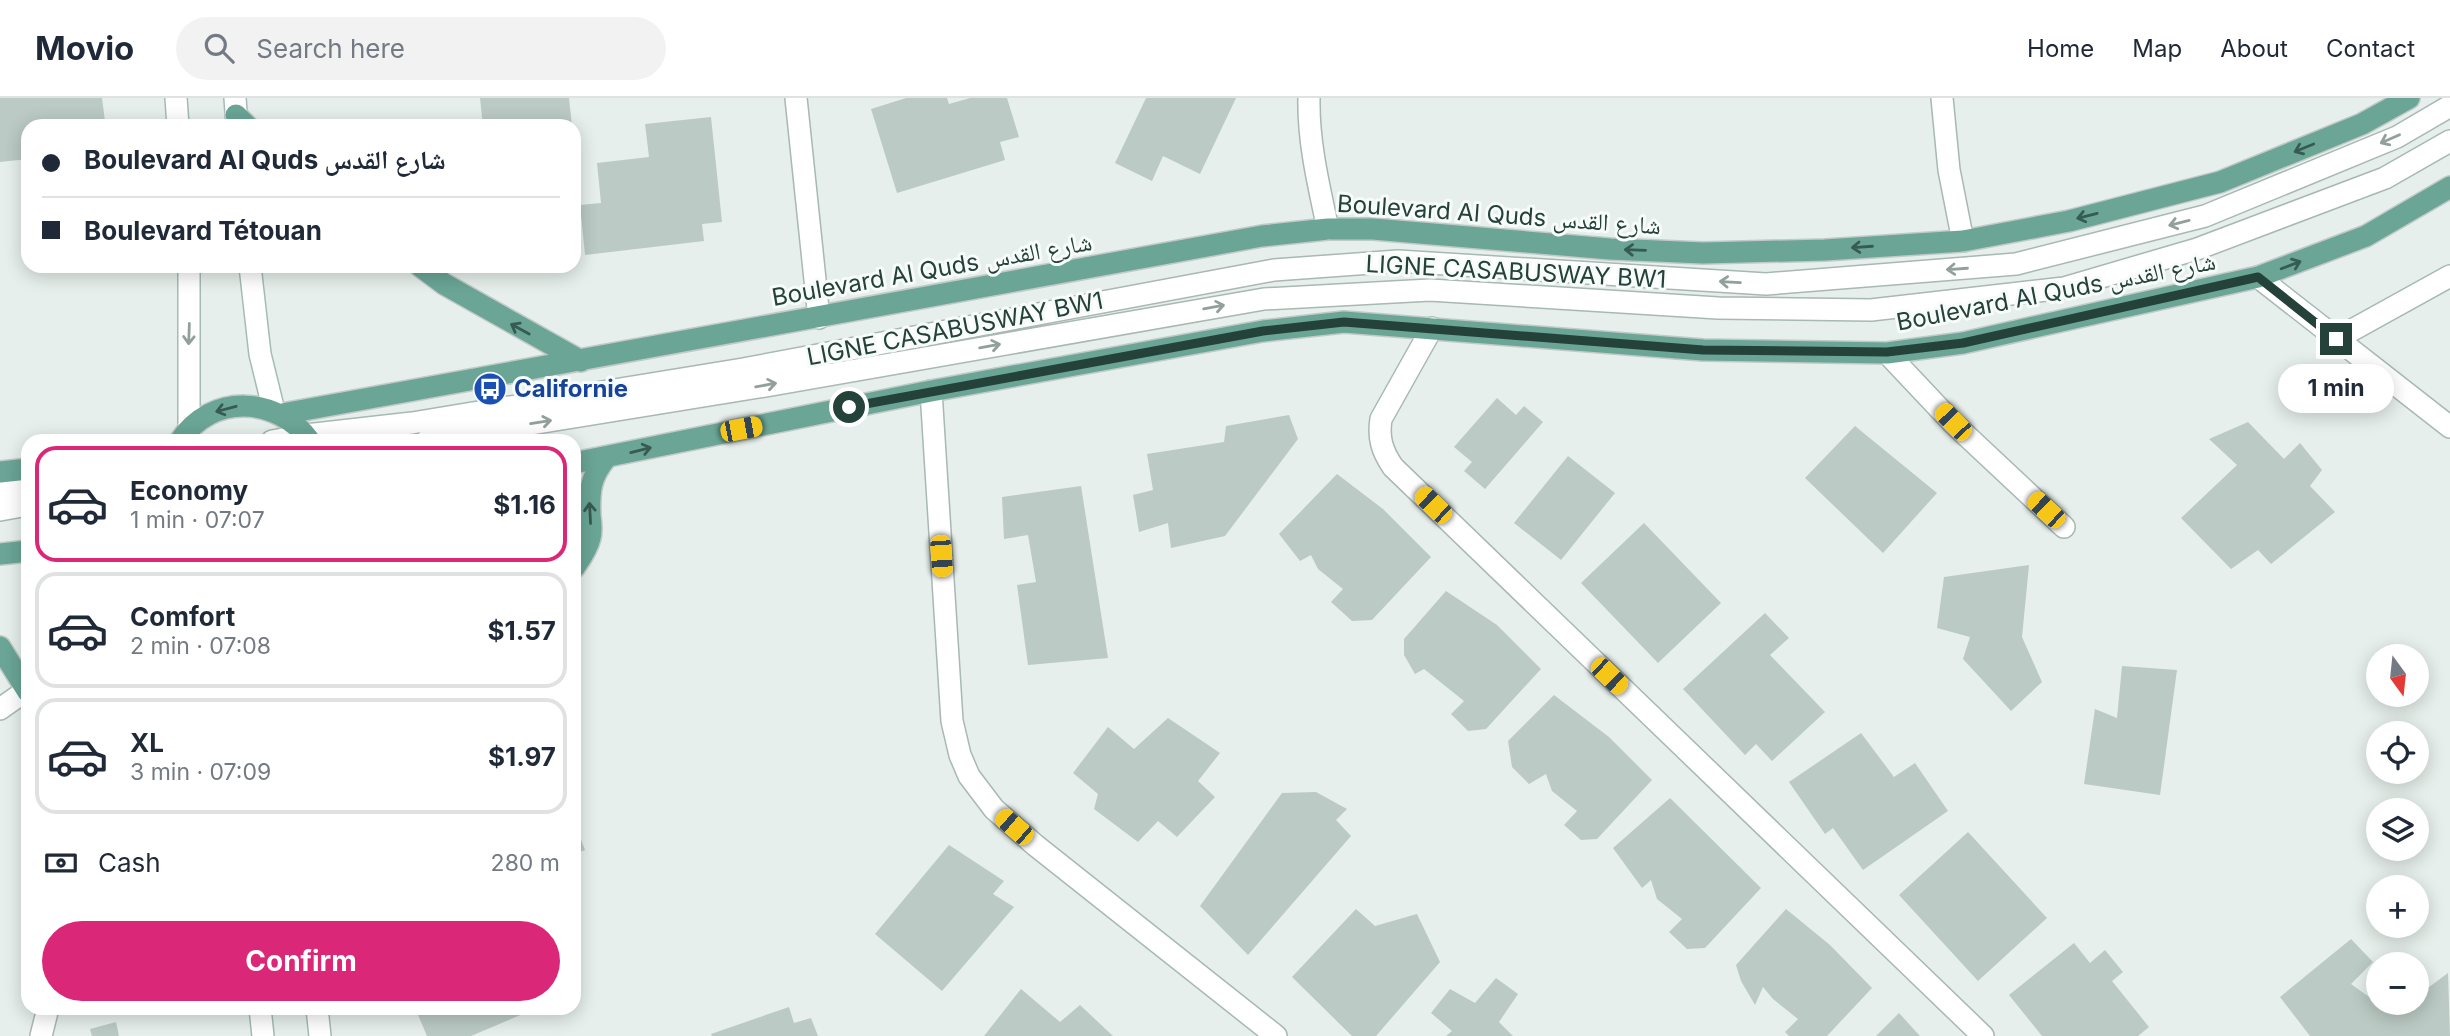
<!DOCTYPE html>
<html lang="en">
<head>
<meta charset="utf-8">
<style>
	:root { --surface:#fff; --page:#f2f2f3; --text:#1f2937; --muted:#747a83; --line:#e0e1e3; --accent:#db2777 }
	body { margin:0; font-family:Inter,"Noto Naskh Arabic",sans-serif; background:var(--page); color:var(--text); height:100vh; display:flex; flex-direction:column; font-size:26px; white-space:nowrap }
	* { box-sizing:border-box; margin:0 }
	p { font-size:23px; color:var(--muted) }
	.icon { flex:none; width:38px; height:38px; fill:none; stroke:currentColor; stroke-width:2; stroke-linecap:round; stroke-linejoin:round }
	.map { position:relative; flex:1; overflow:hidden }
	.sheet { position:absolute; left:21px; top:336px; width:560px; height:581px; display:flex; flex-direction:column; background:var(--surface); border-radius:21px; box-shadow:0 4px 18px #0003 }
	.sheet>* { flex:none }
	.hud { position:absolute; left:21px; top:21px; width:560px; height:154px; border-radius:21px; box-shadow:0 4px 18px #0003; display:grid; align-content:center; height:154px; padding:0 21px; background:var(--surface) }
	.needle { width:46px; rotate:165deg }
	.fabs { position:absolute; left:2366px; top:546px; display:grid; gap:14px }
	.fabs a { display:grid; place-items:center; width:63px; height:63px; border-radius:50%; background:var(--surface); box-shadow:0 4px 18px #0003; font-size:35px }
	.end { position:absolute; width:32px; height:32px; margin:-16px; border:9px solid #24423a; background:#fff; box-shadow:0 0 0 4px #fff }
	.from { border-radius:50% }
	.bubble { position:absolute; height:49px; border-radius:24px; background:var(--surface); box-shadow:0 4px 18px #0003; font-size:23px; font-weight:700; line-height:49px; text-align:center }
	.car { position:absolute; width:21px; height:42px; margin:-21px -10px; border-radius:9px; box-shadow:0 0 5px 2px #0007; background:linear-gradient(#f5c518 24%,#345 0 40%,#f5c518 0 76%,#345 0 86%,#f5c518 0) }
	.hud b { display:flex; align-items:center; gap:24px; height:66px; font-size:26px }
	.hud b+b { border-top:2px solid var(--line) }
	.hud i { width:18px; height:18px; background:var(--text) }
	ul { padding:12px 0 0; list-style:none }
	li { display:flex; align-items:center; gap:21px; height:116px; margin:0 14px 10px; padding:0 7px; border:4px solid var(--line); border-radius:21px }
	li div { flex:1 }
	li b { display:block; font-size:26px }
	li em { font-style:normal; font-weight:700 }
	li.on { border-color:var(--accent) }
	li>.icon { width:63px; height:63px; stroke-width:1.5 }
	.pay { display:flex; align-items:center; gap:18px; height:77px; padding:0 21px; font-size:26px }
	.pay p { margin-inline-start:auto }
	.cta { display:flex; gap:14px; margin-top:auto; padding:14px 21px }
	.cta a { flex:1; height:80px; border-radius:42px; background:var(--accent); color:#fff; font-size:28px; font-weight:700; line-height:80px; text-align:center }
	header { display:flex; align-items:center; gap:42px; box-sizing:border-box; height:98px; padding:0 35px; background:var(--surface); border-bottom:2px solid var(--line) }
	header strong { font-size:33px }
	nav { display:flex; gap:38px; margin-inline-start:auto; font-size:24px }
	.search { width:490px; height:63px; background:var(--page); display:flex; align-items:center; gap:18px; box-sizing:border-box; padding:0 24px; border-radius:38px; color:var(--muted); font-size:26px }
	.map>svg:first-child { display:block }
	.building { fill:#bbcac4 }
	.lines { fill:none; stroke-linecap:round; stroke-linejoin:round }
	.lane-casing { stroke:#a8b8b2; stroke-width:24 }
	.street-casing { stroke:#a8b8b2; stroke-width:24 }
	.secondary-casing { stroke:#a4bbb3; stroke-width:24 }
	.primary-casing { stroke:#c2cac8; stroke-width:24 }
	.lane { stroke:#fff; stroke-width:21 }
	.street { stroke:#fff; stroke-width:21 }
	.secondary { stroke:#fff; stroke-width:21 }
	.primary { stroke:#6aa596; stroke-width:21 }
	.oneway { stroke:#92a09c }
	.oneway2 { stroke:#365b51 }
	.route { stroke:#24423a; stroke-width:9 }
	.labels { text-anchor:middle; stroke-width:6; stroke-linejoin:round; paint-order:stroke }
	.street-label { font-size:24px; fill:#24423a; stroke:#f7fbf9 }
	.transit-label { font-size:24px; font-weight:bold; fill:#164399; stroke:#f7fbf9; text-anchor:start }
</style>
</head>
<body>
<header>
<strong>Movio</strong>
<div class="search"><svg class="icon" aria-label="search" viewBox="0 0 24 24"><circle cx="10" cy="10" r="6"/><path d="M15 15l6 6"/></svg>Search here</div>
<nav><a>Home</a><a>Map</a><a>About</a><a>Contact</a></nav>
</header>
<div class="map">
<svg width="2450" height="938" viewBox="0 0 2450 938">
	<rect width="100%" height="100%" fill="#e6efeb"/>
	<path class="building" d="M0 0H102L105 23 88 25V28H28V61L0 64Z
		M480 0H569L572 28H483Z
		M906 0H947L949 6 970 0H1007L1019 39 1000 44 1005 62 897 95 871 11Z
		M1146 0H1236L1200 76 1163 58 1152 83 1115 65Z
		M711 19 722 124 702 126 704 143 585 157 580 107 601 105 597 65 649 59 645 26Z
		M1497 300 1516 317 1524 308 1543 324 1485 391 1464 373 1472 364 1454 349Z
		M1289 317 1298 341 1225 438 1171 450 1168 425 1139 434 1133 397 1153 392 1147 356 1224 344 1226 328Z
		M2248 324 2284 361 2300 345 2322 372 2310 388 2335 414 2271 466 2258 452 2231 471 2181 420 2237 367 2209 341Z
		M1855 328 1937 395 1883 455 1805 380Z
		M1568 358 1615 395 1561 462 1514 425Z
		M1337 376 1383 411 1431 459 1372 522 1352 523 1331 504 1343 491 1318 471 1311 457 1300 463 1279 436Z
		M1081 388 1108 560 1028 567 1017 487 1036 484 1028 437 1004 441 1002 399Z
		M1644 425 1721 505 1658 565 1581 485Z
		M2029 467 2022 539 2042 584 2011 613 1963 561 1970 539 1937 530 1944 479Z
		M1446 493 1497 527 1541 571 1486 631 1468 633 1451 616 1464 603 1424 571 1415 576 1404 557V541Z
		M1765 515 1789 540 1770 557 1825 614 1772 663 1756 646 1745 657 1683 591Z
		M2122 568 2177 572 2160 697 2084 686 2095 611 2117 620Z
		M1554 597 1609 639 1652 682 1597 741 1581 742 1564 727 1577 713 1552 693 1546 676 1529 686 1512 669 1508 643Z
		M1168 620 1220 655 1198 683 1215 699 1177 739 1158 723 1138 744 1094 711 1098 696 1073 675 1108 629 1134 651Z
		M1861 635 1894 679 1915 665 1948 713 1863 772 1833 730 1825 736 1789 684Z
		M1316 694 1347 711 1336 722 1351 738 1248 857 1200 808 1282 695Z
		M1670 700 1761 790 1705 850 1687 851 1669 834 1682 821 1657 801 1651 782 1642 790 1613 750Z
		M574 723 585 752 574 756Z
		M1968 734 2047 820 1978 883 1899 797Z
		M949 747 1004 783 993 796 1014 809 942 893 875 836Z
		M1356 811 1375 828 1417 816 1440 864 1376 938H1352L1292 879Z
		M1786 811 1830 847 1872 890 1827 938H1789L1785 934 1798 921 1773 901 1763 889 1755 907 1741 883 1736 867Z
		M2351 841 2373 864 2351 886 2393 916 2408 905H2417V898L2448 875 2450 938H2310L2280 899Z
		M2074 845 2090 865 2105 852 2123 874 2112 883 2149 929 2138 938H2042L2009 897Z
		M1496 880 1518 896 1499 924 1513 938H1446L1452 933 1431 915 1450 891 1475 905Z
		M1021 891 1060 924 1080 907 1113 938H984Z
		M789 909 794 925 811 920 818 938H712L711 936Z
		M415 910H522L525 915 471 938H427Z
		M1899 915 1920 938H1876Z
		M116 924 119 938H92L90 931Z"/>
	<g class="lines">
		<defs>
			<path id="lane" d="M272 343 306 337 412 325 743 271 1274 172 1398 163 1766 186 2016 166 2205 118 2397 39 2450 8
				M426 343 759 289 1264 201 1430 192 1718 210 1871 212 2064 190 2197 151 2385 80 2450 43
				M0 395 28 389
				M0 412 28 407"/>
			<path id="street" d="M796 0 819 220
				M1309 0C1308 44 1319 89 1328 131
				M1942 0 1949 72 1963 143
				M2258 179 2450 329
				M1432 230 1381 321C1378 340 1382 353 1393 369L1983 938
				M2336 241 2450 178
				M1887 255 1953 325 2064 429
				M931 293 952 623 960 657 969 678 994 711 1035 747 1276 938
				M0 611 27 592
				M41 938 48 910"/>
			<path id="secondary" d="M176 0 178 28
				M235 0 237 28
				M250 168 260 256 274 313
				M189 331V168
				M260 910 263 938
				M317 910 320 938"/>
			<path id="primary" d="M236 17 247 28
				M420 168 444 186 581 263
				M282 316 1262 138 1328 131H1373L1610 151 1703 155 1825 152 1963 143 2069 123 2220 84 2362 26 2409 0
				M180 343C211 295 278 298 310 343
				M574 365 931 293 1263 233 1344 224 1703 252 1887 255 1963 245 2258 179 2366 138 2450 89
				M0 374 28 371
				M0 456 28 453
				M574 470C580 461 587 452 590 440 592 433 591 425 590 418 589 394 590 379 606 360
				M0 549 28 594"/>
		</defs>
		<use href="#lane" class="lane-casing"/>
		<use href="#street" class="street-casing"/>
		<use href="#secondary" class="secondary-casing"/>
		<use href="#primary" class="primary-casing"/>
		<use href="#lane" class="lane"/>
		<use href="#street" class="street"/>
		<use href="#secondary" class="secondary"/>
		<use href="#primary" class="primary"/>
	</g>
	<defs><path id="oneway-shaft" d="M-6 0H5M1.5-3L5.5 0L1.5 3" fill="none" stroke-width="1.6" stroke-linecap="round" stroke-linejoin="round" transform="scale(1.75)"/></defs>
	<g class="oneway">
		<use href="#oneway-shaft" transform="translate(2390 41) rotate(156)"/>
		<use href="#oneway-shaft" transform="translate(2179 125) rotate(166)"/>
		<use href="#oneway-shaft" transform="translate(1957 171) rotate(176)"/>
		<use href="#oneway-shaft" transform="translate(1730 184) rotate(-177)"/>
		<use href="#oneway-shaft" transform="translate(1214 209) rotate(-10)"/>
		<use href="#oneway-shaft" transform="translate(189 236) rotate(92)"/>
		<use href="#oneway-shaft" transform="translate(990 248) rotate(-10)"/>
		<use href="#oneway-shaft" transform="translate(766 287) rotate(-10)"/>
		<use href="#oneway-shaft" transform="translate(541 324) rotate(-9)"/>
	</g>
	<g class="oneway2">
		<use href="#oneway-shaft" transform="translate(2304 50) rotate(158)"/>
		<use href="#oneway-shaft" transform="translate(2087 118) rotate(166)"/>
		<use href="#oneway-shaft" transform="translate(1862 149) rotate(176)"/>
		<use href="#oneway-shaft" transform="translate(1635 152) rotate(-178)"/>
		<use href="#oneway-shaft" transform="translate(2291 167) rotate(-21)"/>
		<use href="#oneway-shaft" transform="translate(520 231) rotate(-151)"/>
		<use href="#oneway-shaft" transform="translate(226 311) rotate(165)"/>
		<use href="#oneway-shaft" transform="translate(641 352) rotate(-14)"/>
		<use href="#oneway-shaft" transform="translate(590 415) rotate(-93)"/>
	</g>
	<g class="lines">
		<path class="route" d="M849 309 1263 233 1344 224 1703 252 1887 254 1963 245 2258 179 2336 241"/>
	</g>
	<defs>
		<symbol id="bus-disc" viewBox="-11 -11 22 22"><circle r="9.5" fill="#1a4fb4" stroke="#f7fbf9"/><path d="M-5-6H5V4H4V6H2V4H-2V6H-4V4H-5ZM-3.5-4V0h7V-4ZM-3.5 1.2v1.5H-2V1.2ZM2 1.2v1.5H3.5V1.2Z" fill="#fff"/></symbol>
	</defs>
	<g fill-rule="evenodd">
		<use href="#bus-disc" x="471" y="272" width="38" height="38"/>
	</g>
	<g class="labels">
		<g class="street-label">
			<text transform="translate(1499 117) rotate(4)" y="8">Boulevard Al Quds شارع القدس</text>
			<text transform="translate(932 172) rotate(-10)" y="8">Boulevard Al Quds شارع القدس</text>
			<text transform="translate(1516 174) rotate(3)" y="8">LIGNE CASABUSWAY BW1</text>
			<text transform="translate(2056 194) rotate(-11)" y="8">Boulevard Al Quds شارع القدس</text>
			<text transform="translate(955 231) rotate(-11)" y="8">LIGNE CASABUSWAY BW1</text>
		</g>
		<g class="transit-label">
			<text x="514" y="299">Californie</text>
		</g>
	</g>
</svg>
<div class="fabs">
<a><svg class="needle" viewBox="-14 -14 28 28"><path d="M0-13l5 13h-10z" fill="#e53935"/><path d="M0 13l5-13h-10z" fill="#747a83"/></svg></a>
<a><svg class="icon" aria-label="locate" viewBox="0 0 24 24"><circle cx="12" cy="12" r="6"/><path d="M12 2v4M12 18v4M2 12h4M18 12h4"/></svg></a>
<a><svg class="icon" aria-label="layers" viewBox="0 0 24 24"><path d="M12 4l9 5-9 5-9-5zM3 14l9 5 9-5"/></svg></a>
<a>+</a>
<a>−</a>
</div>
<i class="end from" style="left:849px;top:309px"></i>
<i class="end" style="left:2336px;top:241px"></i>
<div class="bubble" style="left:2278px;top:266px;width:116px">1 min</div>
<i class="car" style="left:1953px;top:324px;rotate:316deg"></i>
<i class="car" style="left:741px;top:331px;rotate:79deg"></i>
<i class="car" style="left:1433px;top:407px;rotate:314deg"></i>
<i class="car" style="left:2046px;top:412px;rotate:313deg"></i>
<i class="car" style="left:941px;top:458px;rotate:176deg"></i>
<i class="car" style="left:1609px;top:578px;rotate:134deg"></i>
<i class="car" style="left:1014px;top:729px;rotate:311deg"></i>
<div class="hud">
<b><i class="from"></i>Boulevard Al Quds شارع القدس</b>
<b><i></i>Boulevard Tétouan</b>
</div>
<section class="sheet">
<ul>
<li class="on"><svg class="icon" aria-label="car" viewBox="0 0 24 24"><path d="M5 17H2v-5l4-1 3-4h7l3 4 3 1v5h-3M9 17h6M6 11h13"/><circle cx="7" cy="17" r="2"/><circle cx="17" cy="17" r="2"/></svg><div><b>Economy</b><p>1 min · 07:07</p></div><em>$1.16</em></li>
<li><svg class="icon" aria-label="car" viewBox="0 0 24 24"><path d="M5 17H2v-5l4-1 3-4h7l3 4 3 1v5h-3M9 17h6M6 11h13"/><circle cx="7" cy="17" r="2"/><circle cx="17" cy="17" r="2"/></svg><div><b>Comfort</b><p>2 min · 07:08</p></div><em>$1.57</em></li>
<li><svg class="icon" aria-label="car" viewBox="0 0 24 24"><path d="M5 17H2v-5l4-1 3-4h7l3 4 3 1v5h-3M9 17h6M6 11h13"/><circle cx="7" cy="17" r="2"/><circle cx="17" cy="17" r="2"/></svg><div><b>XL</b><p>3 min · 07:09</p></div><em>$1.97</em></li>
</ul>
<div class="pay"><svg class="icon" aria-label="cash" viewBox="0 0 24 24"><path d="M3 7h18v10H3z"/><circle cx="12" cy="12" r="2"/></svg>Cash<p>280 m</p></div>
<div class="cta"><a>Confirm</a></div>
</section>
</div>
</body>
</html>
